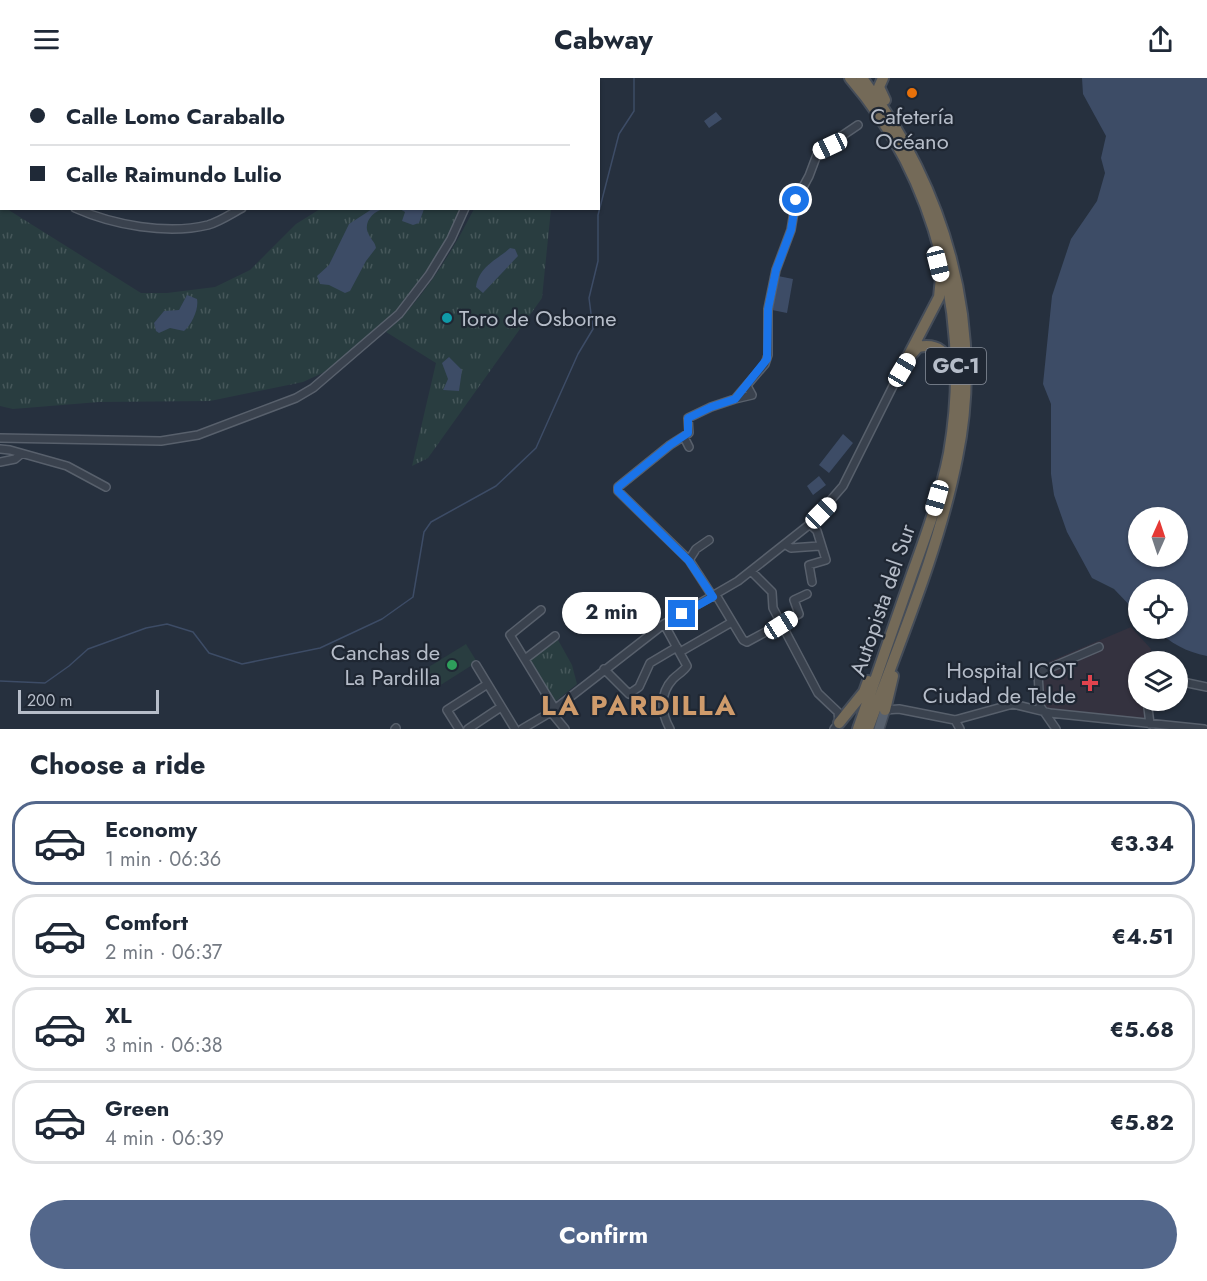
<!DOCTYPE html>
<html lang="en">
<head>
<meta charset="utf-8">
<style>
	:root { --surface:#fff; --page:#f2f2f3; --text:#1f2937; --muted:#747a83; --line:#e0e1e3; --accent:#53678b }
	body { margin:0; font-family:Jost,sans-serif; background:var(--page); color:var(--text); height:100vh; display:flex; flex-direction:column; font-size:22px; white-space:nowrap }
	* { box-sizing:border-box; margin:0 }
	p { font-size:20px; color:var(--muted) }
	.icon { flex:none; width:33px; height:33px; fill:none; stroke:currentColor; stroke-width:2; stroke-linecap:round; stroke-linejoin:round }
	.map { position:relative; height:651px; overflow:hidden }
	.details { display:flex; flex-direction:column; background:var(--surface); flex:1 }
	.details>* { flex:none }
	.hud { position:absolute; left:0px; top:0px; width:600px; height:132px; box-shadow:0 2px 4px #0004; display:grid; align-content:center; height:132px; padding:0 30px; background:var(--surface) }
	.needle { width:39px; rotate:3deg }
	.buttons { position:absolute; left:1128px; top:429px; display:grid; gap:12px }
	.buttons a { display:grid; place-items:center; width:60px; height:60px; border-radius:50%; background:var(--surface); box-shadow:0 2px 4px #0004; font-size:30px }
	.scale { position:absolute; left:18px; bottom:15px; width:141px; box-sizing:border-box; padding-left:6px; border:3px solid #b6bdc9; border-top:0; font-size:16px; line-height:21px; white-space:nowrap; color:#b6bdc9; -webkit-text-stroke:4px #1f2733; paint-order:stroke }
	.end { position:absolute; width:27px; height:27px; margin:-14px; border:8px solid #1a73e8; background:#fff; box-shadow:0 0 0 3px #fff }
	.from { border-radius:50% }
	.bubble { position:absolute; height:42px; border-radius:21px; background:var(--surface); box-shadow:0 2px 4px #0004; font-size:20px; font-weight:700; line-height:42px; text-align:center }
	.car { position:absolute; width:18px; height:36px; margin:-18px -9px; border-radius:8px; box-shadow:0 0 4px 2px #0007; background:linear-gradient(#fff 24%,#345 0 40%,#fff 0 76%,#345 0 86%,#fff 0) }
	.hud b { display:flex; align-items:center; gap:21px; height:57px; font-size:22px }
	.hud b+b { border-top:2px solid var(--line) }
	.hud i { width:15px; height:15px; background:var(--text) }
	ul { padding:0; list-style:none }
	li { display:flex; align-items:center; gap:18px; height:84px; margin:0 12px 9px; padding:0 18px; border:3px solid var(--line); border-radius:24px }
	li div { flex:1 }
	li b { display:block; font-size:22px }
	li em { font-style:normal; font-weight:700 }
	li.current { border-color:var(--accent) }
	li>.icon { width:54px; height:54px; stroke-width:1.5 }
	h2 { padding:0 30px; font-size:27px; line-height:72px }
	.primary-button { display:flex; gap:12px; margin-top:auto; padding:12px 30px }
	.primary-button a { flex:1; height:69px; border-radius:36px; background:var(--accent); color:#fff; font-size:24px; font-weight:700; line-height:69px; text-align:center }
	header { display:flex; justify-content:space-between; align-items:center; height:78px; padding:0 30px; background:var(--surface); font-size:27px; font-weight:700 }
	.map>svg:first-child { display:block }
	.medical { fill:#34323f }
	.grass { fill:url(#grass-tufts) }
	.garden { fill:#293d40 }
	.water { fill:#3d4c66; fill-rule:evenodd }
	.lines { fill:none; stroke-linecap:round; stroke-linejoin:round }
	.stream { stroke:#3d4c66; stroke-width:1.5 }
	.minor-casing { stroke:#58606c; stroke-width:10 }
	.major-casing { stroke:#434b57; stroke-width:12 }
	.highway-casing { stroke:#454d59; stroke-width:14 }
	.minor { stroke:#3a424e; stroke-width:7 }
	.major { stroke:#58616e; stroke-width:9 }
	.highway { stroke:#746a58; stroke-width:10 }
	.route { stroke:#1a73e8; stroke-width:8 }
	.food-dot { fill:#e8710a; stroke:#1f2733; stroke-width:2 }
	.culture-dot { fill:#0f9aa8; stroke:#1f2733; stroke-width:2 }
	.leisure-dot { fill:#2e9e5b; stroke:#1f2733; stroke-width:2 }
	.health-dot { fill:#e0444e; stroke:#1f2733; stroke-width:2 }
	.labels { text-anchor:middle; stroke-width:4.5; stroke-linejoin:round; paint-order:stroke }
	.shield { fill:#1f2733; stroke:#89909c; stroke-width:1.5 }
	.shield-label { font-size:21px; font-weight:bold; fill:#b6bdc9 }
	.poi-label { font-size:22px; fill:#b6bdc9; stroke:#1f2733; text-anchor:end }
	.street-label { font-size:22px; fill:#b6bdc9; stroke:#1f2733 }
	.district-label { font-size:28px; font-weight:bold; letter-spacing:1.5px; fill:#cf9b6b; stroke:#1f2733 }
</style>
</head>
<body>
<header><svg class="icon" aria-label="menu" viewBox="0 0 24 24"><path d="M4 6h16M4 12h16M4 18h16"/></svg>Cabway<svg class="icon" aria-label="share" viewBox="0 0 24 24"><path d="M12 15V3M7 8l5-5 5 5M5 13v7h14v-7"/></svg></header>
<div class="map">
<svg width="1207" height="651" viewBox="0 0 1207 651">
	<defs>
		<pattern id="grass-tufts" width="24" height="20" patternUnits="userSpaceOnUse" patternTransform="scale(1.5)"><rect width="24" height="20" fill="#293d40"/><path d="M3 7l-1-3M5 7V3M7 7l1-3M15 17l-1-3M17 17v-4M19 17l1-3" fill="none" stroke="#46575a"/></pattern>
	</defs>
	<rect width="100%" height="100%" fill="#26303e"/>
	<path class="medical" d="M1131 549 1151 571 1149 583 1138 584V622L1144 623 1147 642 1046 631 1039 588Z"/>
	<path class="grass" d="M0 126 2 130 7 131 141 215H167L215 209 250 192 296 146 320 131H461L445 167 396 233 327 293 303 304 210 323 99 324 13 331 0 328Z
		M474 131H551L542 220 428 380 412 388 436 285 386 254C423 222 452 174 474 131Z
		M557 560 572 587 577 606 556 623 552 622 530 585 531 581Z"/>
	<path class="garden" d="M466 566 477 584 436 610 427 590Z"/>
	<path class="water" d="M1082 0H1207V578C1186 574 1171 565 1155 551L1178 550V512H1138V536L1114 511 1092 500 1067 454 1054 417 1051 396V326L1043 306 1052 218 1071 161 1097 123 1105 95 1101 80 1106 58 1083 16ZM1138 440H1178V478H1138Z
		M716 34 722 41 709 50 704 43Z
		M372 131H384C373 133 362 145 369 157 372 163 375 164 376 170L366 183 350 213 345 215 329 207 320 206 317 198 329 187 349 146Z
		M400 131V130L424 131 419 145 413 147 402 143 405 134Z
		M510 170 515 171 518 178 483 215 476 209C479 188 497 182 510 170Z
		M778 198 793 201 787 235 772 232Z
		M187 217 197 221C199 231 192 246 184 253L170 250 159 255 156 253 154 245 164 233 179 232Z
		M449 279 462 292 459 313 443 312 448 301 442 285Z
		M843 356 853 365 829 395 819 387Z
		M819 398 826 407 813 417 807 408Z"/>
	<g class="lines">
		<path class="stream" d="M0 603 45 605 69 588 88 571 146 550 167 546 193 554 209 575 242 586 320 570 382 541 413 519 424 454 431 444 496 408 536 370 578 276 593 251 589 220 598 183V137L619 56 634 33V0"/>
		<defs>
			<path id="minor" d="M1 0 2 2
				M143 0 144 2
				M193 0 194 2
				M241 0 243 2
				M288 0 290 2
				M230 2 231 0
				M330 2 332 0
				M365 2 366 0
				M481 2 482 0
				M0 76 2 77
				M75 130C113 147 167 157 208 147 219 144 231 136 242 130
				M735 321 752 317 747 308
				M684 359 689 369
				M0 360 161 363 198 357 296 320 313 310 399 236 429 197 451 161 465 130
				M0 371 10 372 67 388 106 409
				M0 384 15 381 21 376
				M810 446 817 453 826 482 809 487 812 504
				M786 467 791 470 819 468
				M689 482 696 471 709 462
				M751 493 772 514 773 530 818 615 838 634 839 645 834 651
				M716 517 743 562 747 564 799 536 794 522 807 516
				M713 519 689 482 618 413V409L670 367 689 355 688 340 711 329 735 321 765 286 768 277V231L776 192 791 152 796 122 809 98 818 74 858 47
				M541 532 510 557 555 631
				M664 546 687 588C683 594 678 596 673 601 659 616 661 635 670 651
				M680 574 732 544
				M525 581 555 558
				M476 587 515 651
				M604 591 629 616 639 609 650 585 677 569
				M1178 603 1207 609
				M1147 622 1150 646
				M885 632 899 631 955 642 1013 626 1050 635 1204 651
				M551 634 565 651
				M955 642 960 651
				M395 651 396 650
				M459 651 447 632 486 607
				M468 651 501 629
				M522 651 551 634 664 546 738 503 810 446 843 408 901 292
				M1056 651 1040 628 1038 595 1099 569"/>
			<path id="major" d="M879 651 885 632"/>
			<path id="highway" d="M850 0C937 101 972 244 949 375 941 416 926 457 912 496 894 548 876 600 858 651
				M862 0C944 109 985 244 957 380 939 472 900 562 868 651
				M883 0 879 9 885 22
				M911 277 918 269C938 265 948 274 951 294
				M901 292 939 219 941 200
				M885 632 893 598
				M839 645 864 614 868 603"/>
		</defs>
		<use href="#minor" class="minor-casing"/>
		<use href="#major" class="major-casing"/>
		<use href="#highway" class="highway-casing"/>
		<use href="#minor" class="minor"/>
		<use href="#major" class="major"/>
		<use href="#highway" class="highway"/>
	</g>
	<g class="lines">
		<path class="route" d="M682 536 713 519 689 483 618 413V409L670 367 688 355V340L711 329 735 321 767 281 768 231 776 192 791 152 796 122"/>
	</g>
	<circle class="food-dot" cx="912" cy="15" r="6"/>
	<circle class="culture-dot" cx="447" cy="240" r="6"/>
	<circle class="leisure-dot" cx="452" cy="587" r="6"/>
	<path class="health-dot" d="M1087 596h6v6h6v6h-6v6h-6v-6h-6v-6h6z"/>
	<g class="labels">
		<rect class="shield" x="926" y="270" width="60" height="36" rx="4.5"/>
		<g class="shield-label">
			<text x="956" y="295">GC-1</text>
		</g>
		<g class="poi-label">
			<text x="912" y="46" text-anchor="middle">Cafetería<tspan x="912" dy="25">Océano</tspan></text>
			<text x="459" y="248" text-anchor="start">Toro de Osborne</text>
			<text x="440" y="582">Canchas de<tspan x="440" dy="25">La Pardilla</tspan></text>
			<text x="1076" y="600">Hospital ICOT<tspan x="1076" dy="25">Ciudad de Telde</tspan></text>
		</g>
		<g class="street-label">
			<text transform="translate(882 522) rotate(-71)" y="8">Autopista del Sur</text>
		</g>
		<g class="district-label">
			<text x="639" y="637">LA PARDILLA</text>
		</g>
	</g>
</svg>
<div class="buttons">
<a><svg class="needle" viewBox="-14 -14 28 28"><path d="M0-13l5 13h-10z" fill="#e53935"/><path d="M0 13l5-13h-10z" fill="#747a83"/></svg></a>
<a><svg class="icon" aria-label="locate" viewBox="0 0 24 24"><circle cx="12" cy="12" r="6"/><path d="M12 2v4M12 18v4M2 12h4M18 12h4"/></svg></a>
<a><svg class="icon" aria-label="layers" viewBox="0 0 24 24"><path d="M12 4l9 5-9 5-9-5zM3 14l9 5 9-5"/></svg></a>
</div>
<div class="scale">200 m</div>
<i class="end from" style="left:796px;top:122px"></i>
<i class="end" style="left:682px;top:536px"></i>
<div class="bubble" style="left:562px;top:514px;width:99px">2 min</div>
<i class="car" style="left:830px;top:68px;rotate:245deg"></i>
<i class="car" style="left:938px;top:186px;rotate:166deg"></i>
<i class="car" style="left:902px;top:292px;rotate:31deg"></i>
<i class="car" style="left:937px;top:420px;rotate:196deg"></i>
<i class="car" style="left:821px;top:435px;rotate:45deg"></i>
<i class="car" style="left:781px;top:547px;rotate:58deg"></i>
<div class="hud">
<b><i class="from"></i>Calle Lomo Caraballo</b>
<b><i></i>Calle Raimundo Lulio</b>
</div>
</div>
<section class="details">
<h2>Choose a ride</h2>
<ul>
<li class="current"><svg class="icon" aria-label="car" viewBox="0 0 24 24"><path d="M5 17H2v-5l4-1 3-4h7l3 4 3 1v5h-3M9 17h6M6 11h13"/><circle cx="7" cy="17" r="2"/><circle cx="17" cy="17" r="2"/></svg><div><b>Economy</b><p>1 min · 06:36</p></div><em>€3.34</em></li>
<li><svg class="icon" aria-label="car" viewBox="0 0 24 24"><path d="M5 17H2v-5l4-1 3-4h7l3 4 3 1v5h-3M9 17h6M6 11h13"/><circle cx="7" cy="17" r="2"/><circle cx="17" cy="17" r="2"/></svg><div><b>Comfort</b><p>2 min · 06:37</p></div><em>€4.51</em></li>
<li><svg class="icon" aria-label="car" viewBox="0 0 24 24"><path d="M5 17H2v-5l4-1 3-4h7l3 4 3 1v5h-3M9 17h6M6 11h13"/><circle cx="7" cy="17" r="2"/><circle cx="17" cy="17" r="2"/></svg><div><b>XL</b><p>3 min · 06:38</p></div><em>€5.68</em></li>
<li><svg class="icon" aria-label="car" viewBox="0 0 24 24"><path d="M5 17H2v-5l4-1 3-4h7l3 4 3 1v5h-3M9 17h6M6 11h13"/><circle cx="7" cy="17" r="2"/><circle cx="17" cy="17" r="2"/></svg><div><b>Green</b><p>4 min · 06:39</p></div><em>€5.82</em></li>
</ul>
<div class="primary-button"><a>Confirm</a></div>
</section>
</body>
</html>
